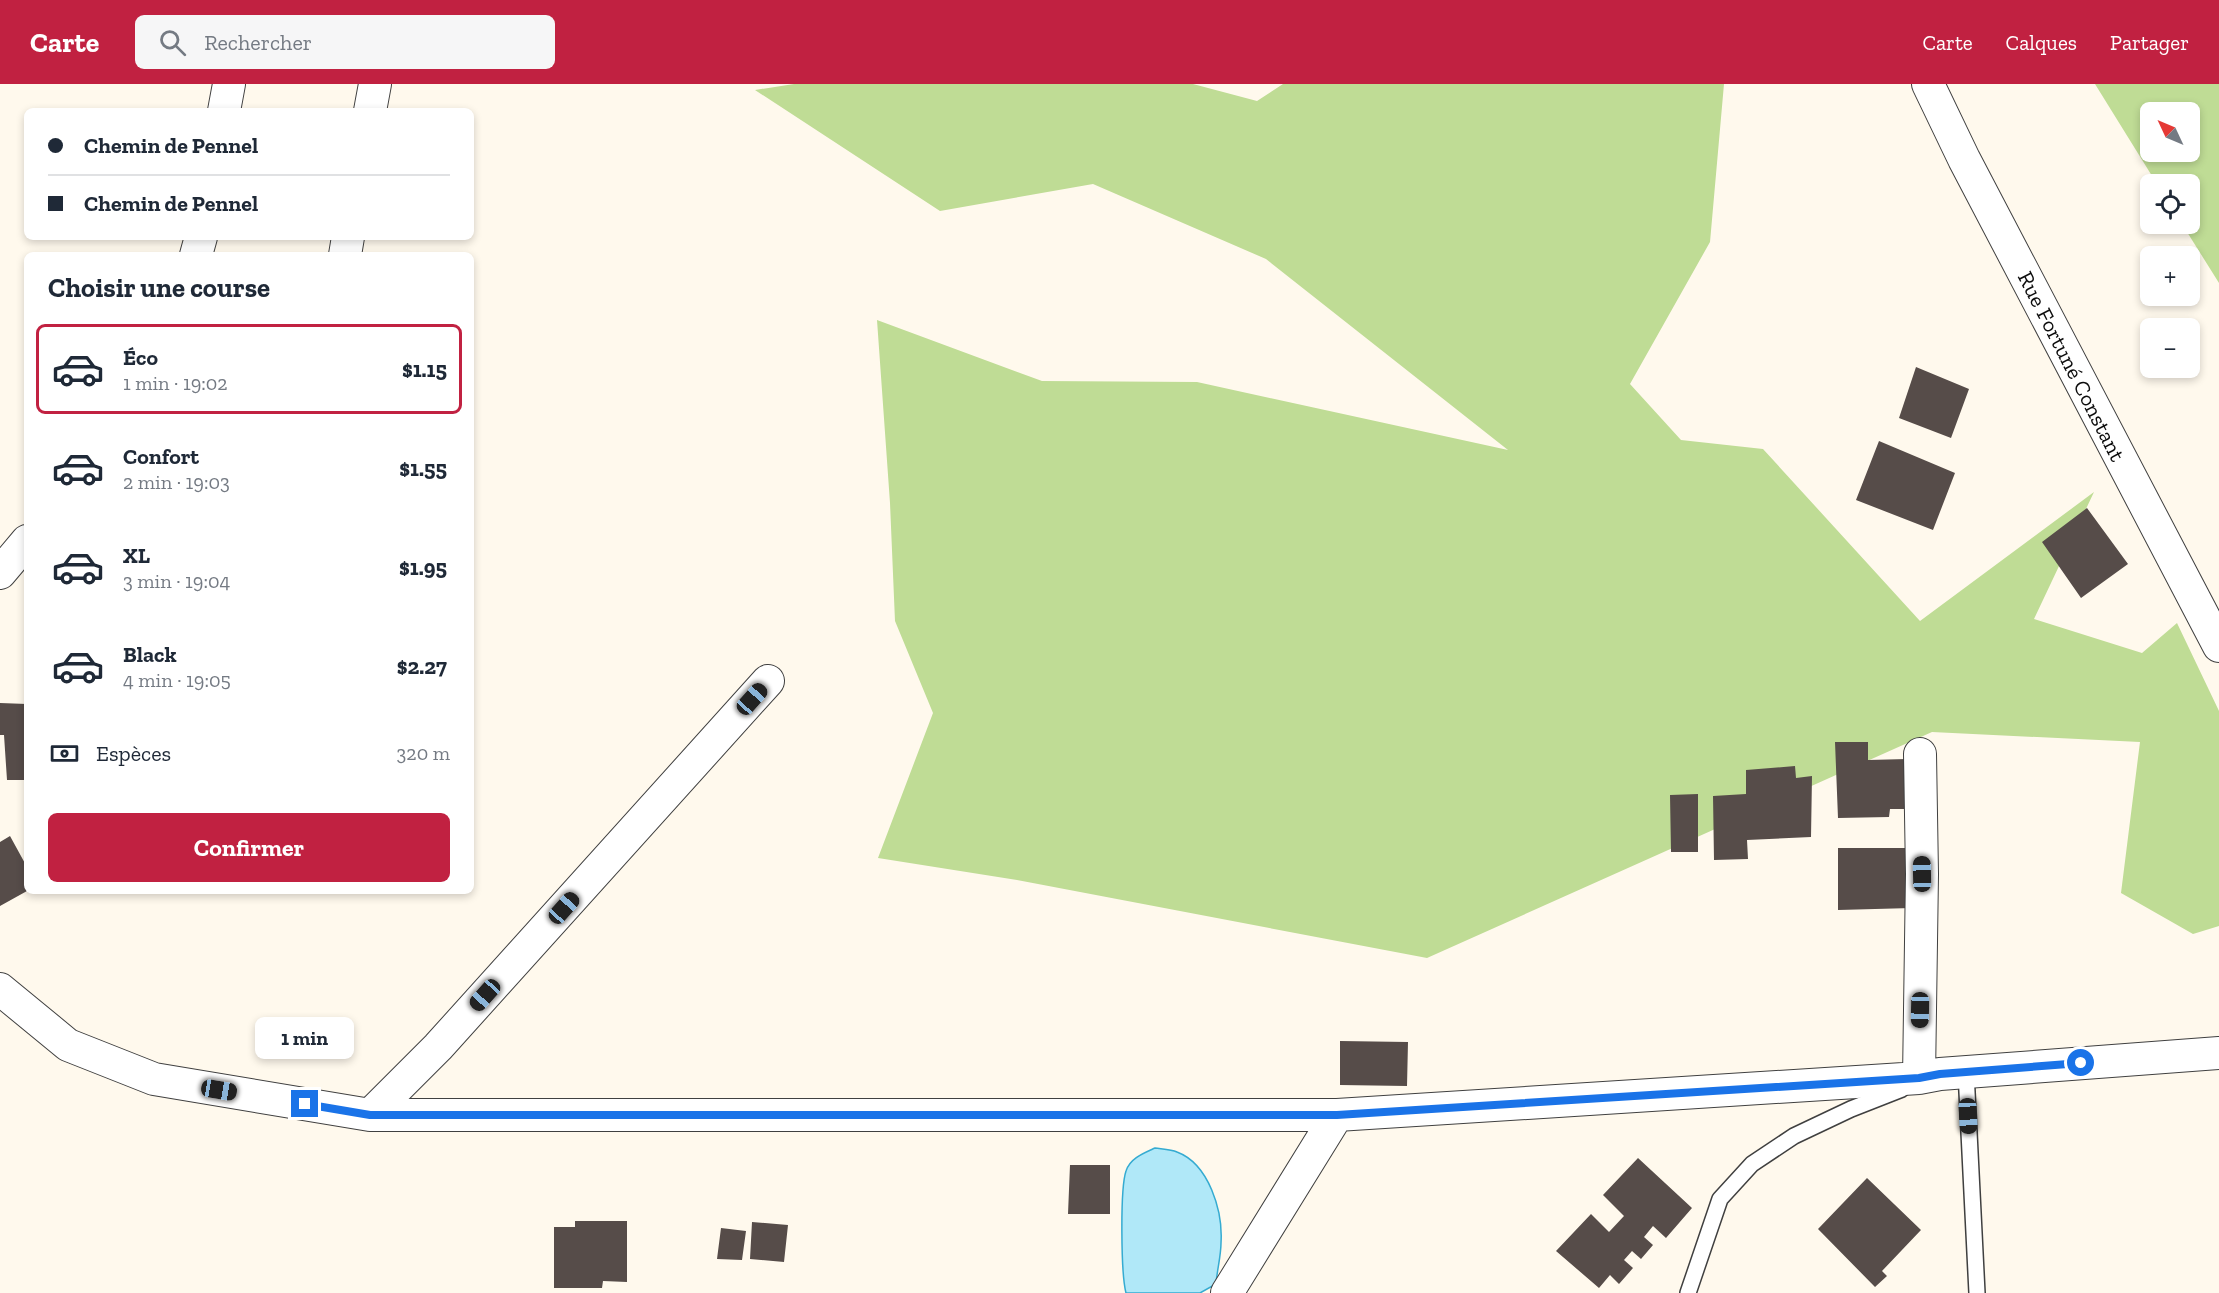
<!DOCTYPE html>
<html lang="fr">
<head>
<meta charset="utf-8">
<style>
	:root { --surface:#fff; --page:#f6f6f7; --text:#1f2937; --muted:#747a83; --line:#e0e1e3; --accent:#c12141 }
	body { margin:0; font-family:"Zilla Slab",serif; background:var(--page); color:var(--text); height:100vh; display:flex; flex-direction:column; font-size:22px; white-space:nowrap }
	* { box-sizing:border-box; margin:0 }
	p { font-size:20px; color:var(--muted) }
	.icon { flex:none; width:33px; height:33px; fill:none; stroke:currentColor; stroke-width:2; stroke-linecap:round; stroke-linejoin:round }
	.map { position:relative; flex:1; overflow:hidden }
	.panel { position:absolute; left:24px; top:168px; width:450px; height:642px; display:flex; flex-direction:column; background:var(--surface); border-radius:9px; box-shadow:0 3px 9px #0003 }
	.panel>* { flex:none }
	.guide { position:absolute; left:24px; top:24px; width:450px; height:132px; border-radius:9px; box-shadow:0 3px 9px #0003; display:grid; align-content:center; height:132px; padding:0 24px; background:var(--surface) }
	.needle { width:39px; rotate:314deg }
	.tools { position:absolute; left:2140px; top:18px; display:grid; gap:12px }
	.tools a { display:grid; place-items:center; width:60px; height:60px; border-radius:9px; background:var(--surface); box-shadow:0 3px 9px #0003; font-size:30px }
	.end { position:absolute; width:27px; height:27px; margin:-14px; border:8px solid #1a73e8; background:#fff; box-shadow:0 0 0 3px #fff }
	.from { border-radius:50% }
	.bubble { position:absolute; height:42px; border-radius:9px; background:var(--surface); box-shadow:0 3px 9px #0003; font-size:20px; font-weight:800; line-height:42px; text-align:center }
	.car { position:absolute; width:18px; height:36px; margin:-18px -9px; border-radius:8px; box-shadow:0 0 4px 2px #0007; background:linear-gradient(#222 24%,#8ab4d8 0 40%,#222 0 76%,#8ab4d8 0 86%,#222 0) }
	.guide b { display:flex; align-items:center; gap:21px; height:57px; font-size:22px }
	.guide b+b { border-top:2px solid var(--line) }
	.guide i { width:15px; height:15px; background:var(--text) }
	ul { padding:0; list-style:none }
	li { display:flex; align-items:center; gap:18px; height:90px; margin:0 12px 9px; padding:0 12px; border:3px solid transparent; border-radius:9px }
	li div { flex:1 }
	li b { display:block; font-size:22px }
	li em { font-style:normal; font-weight:800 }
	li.current { border-color:var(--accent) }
	li>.icon { width:54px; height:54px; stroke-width:1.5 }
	h2 { padding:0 24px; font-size:27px; line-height:72px }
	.pay { display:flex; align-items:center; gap:15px; height:66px; padding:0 24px; font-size:22px }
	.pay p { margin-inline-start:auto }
	.action { display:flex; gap:12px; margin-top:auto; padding:12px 24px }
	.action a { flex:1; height:69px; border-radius:9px; background:var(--accent); color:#fff; font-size:24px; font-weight:800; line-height:69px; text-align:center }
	header { display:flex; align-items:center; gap:36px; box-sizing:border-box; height:84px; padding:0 30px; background:var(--accent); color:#fff }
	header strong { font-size:28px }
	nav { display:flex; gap:33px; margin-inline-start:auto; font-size:21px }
	.search { width:420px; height:54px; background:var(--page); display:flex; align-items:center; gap:15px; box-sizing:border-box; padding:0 21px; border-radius:9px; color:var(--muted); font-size:22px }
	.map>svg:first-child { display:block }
	.forest { fill:#bfdc95; fill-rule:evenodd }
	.water { fill:#b0e8f8; stroke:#35abd1; stroke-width:1.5 }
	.building { fill:#564c49 }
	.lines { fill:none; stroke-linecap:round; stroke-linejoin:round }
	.service-casing { stroke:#404040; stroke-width:18 }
	.minor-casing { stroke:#404040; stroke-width:34 }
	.service { stroke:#fff; stroke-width:15 }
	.minor { stroke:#fff; stroke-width:32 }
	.route { stroke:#1a73e8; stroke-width:8 }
	.labels { text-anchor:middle; stroke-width:6; stroke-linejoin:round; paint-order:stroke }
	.street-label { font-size:22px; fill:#0d0d0d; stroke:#fff }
</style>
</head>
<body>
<header>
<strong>Carte</strong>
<div class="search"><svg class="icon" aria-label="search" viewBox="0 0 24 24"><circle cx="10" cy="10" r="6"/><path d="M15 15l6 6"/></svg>Rechercher</div>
<nav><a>Carte</a><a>Calques</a><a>Partager</a></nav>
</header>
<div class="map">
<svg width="2219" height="1209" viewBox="0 0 2219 1209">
	<rect width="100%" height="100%" fill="#fff9ed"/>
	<path class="forest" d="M794 0H1193L1257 17 1283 0H1724L1710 158 1630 300 1681 356 1763 365 1920 537 2094 408 2034 535 2142 569 2177 539 2219 627V842L2193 850 2121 809 2140 658 1932 648 1427 874 1017 796 878 774 933 629 895 537 890 419 877 236 1042 297 1197 298 1508 366 1266 175 1093 100 940 127 755 6Z
		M2095 0H2219V199L2182 140H2190V100H2157ZM2151 28H2190V68H2151Z"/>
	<path class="water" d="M1155 1064C1162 1065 1171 1065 1177 1068 1209 1080 1223 1127 1221 1159 1221 1172 1217 1186 1216 1200L1200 1209H1126C1121 1190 1120 1105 1126 1087 1130 1074 1144 1069 1155 1064Z"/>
	<path class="building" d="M1916 283 1969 305 1951 354 1899 334Z
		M1879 357 1955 389 1933 446 1856 416Z
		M2087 424 2128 480 2081 514 2042 458Z
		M0 619 27 620V696H7L4 651H0Z
		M1835 658H1868V676L1907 675 1906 725H1890L1889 733 1838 734Z
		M1795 682 1796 694 1812 692 1811 753 1747 756 1748 775 1714 776 1713 712 1746 710V686Z
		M1698 710V768H1671L1670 711Z
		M10 752 27 783V807L0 822V758Z
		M1838 764H1910L1912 824 1838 826Z
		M1340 957 1408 958 1407 1002 1340 1001Z
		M1638 1074 1692 1124 1666 1154 1653 1142 1644 1153 1653 1161 1641 1175 1632 1167 1624 1176 1633 1184 1619 1200 1610 1191 1599 1204 1556 1167 1591 1130 1609 1148 1624 1132 1603 1111Z
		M1070 1081H1110V1130H1068Z
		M1867 1094 1921 1146 1882 1187 1887 1192 1875 1203 1818 1145Z
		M575 1137H627V1198L603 1197 602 1204H554V1143H575Z
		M752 1138 788 1141 784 1178 750 1175Z
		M721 1144 746 1147 742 1176 717 1175Z"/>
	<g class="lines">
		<defs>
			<path id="service" d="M1966 988 1977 1209
				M1688 1209 1720 1115 1752 1080 1794 1052 1851 1025 1902 1005"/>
			<path id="minor" d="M1928 0 1964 75 2219 562
				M224 27 229 0
				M370 27 375 0
				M196 171 201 153
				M345 171 348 153
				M0 489 27 457
				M0 905 68 961 154 995 370 1031H1337L1919 994 1940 990 2219 969
				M1919 994 1922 790 1920 670
				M370 1031 438 963 768 597
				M1227 1209 1337 1031"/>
		</defs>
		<use href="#service" class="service-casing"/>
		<use href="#minor" class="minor-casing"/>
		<use href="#service" class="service"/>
		<use href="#minor" class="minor"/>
	</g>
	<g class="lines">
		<path class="route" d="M305 1020 370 1031H1337L1919 994 1940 990 2081 979"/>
	</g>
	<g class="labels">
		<g class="street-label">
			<text transform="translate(2072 282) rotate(63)" y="8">Rue Fortuné Constant</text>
		</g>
	</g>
</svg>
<div class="tools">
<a><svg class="needle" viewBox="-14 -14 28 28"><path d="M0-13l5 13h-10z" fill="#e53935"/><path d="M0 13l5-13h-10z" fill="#747a83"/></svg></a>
<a><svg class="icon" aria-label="locate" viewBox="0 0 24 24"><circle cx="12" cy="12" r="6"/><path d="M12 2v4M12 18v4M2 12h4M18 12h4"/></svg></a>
<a>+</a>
<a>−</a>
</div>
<i class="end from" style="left:2081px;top:979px"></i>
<i class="end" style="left:305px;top:1020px"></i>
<div class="bubble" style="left:255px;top:933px;width:99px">1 min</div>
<i class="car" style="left:752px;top:615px;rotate:42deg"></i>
<i class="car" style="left:1922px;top:790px;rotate:359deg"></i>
<i class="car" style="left:564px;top:824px;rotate:42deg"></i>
<i class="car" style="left:485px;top:911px;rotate:222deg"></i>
<i class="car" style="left:1920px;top:926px;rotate:181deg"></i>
<i class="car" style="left:219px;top:1006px;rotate:99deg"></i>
<i class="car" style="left:1968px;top:1032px;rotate:177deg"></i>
<div class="guide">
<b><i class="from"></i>Chemin de Pennel</b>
<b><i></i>Chemin de Pennel</b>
</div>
<section class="panel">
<h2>Choisir une course</h2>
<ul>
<li class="current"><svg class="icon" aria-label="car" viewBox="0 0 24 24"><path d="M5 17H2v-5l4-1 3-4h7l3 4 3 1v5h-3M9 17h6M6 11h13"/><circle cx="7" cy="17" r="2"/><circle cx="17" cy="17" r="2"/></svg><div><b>Éco</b><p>1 min · 19:02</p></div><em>$1.15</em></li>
<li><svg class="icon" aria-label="car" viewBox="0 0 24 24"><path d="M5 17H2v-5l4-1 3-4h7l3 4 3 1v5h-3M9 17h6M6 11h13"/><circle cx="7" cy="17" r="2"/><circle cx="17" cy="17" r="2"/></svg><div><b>Confort</b><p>2 min · 19:03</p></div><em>$1.55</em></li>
<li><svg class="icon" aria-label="car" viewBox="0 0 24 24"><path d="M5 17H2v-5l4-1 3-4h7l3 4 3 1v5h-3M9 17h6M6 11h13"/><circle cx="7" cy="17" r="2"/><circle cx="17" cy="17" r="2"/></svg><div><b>XL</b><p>3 min · 19:04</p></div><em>$1.95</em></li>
<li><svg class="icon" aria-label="car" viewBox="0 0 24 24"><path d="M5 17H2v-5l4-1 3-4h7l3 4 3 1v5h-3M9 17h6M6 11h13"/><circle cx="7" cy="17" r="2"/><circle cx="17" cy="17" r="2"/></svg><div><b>Black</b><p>4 min · 19:05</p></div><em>$2.27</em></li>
</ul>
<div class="pay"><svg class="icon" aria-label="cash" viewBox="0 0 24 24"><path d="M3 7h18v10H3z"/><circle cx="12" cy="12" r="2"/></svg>Espèces<p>320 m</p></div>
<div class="action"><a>Confirmer</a></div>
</section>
</div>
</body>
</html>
